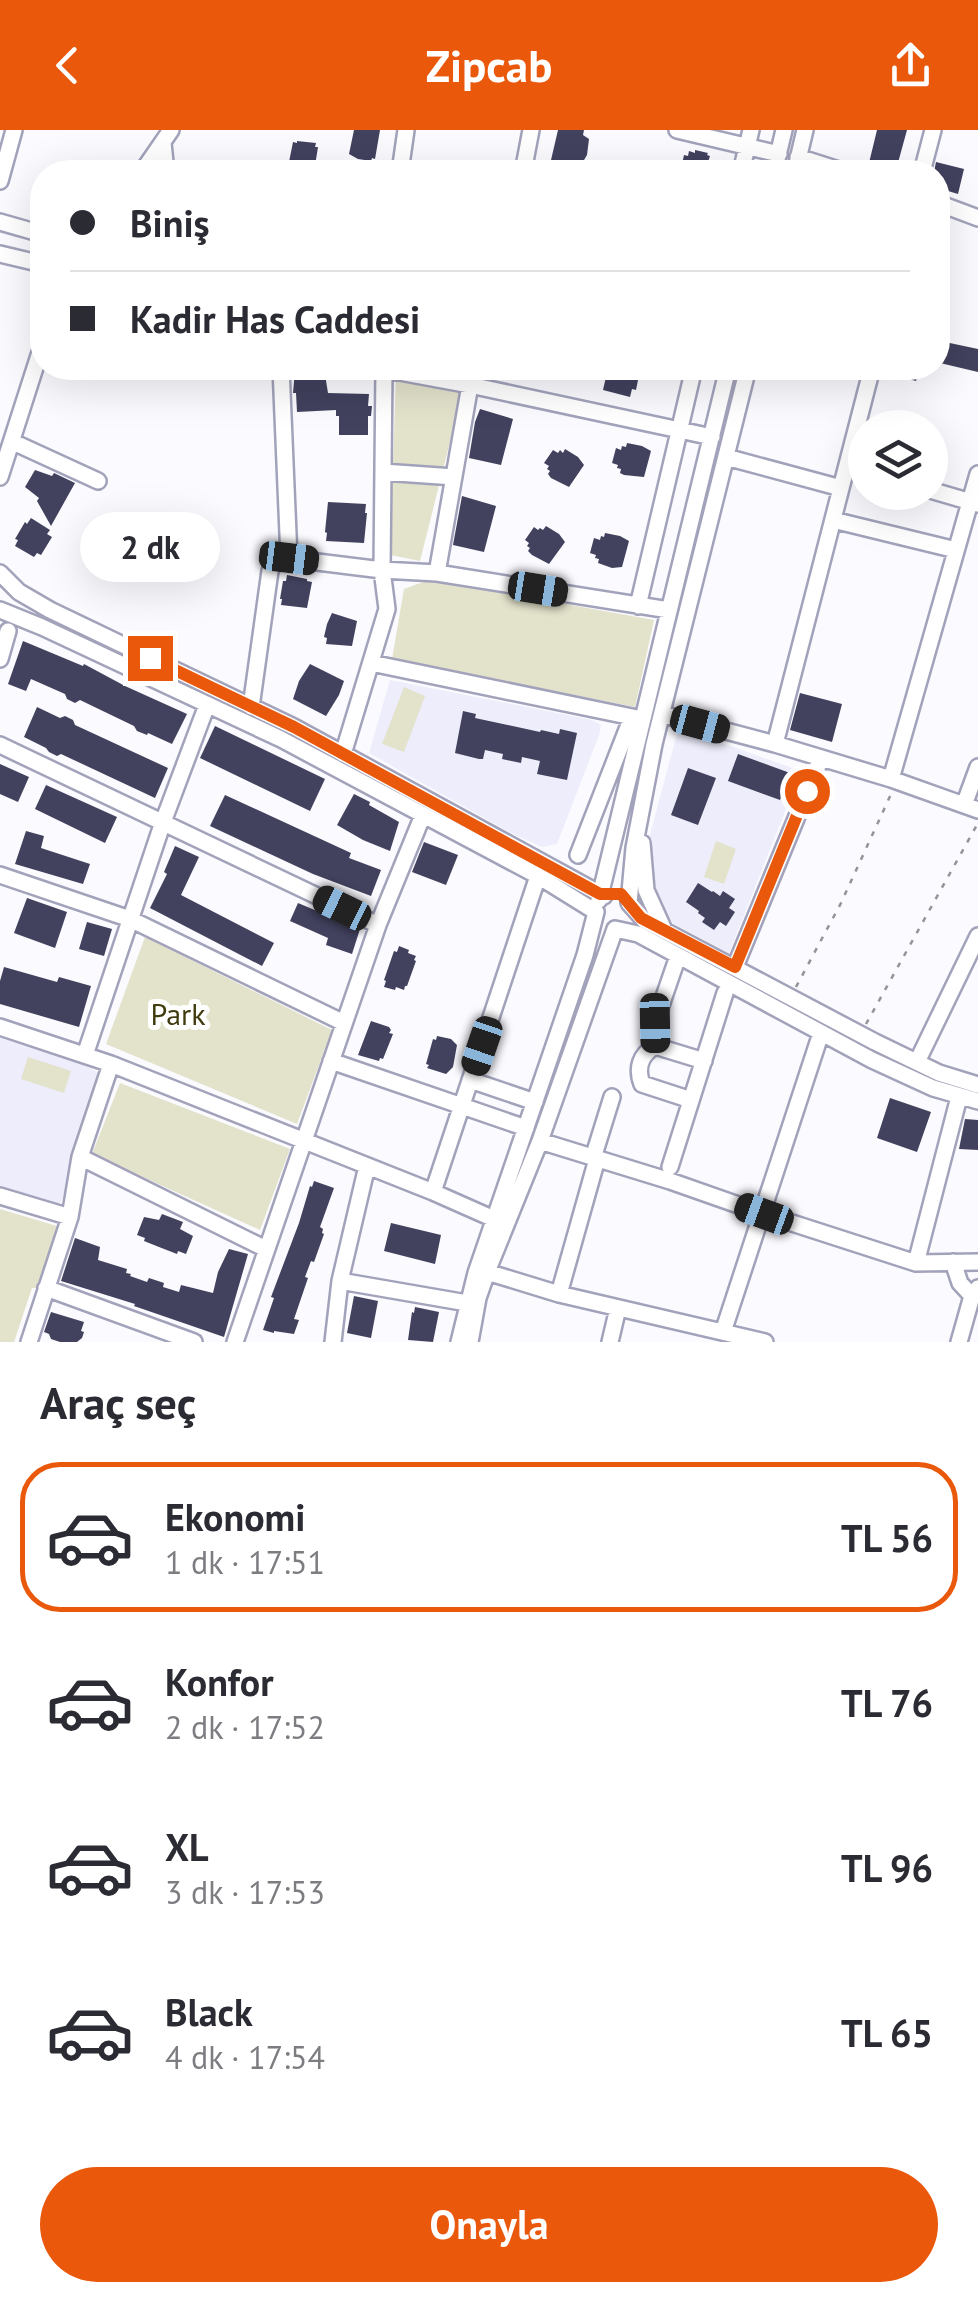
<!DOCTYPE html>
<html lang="tr">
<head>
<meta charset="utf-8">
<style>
	:root { --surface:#fff; --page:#f7f7f7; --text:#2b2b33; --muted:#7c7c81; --line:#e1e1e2; --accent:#ea580c }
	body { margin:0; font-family:"PT Sans",sans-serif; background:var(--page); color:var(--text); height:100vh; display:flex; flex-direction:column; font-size:38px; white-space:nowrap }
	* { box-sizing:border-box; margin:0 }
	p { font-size:32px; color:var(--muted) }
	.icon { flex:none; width:55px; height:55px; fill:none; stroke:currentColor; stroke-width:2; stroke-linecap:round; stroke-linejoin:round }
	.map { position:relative; height:1212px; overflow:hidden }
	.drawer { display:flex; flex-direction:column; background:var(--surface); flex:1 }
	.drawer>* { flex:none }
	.hud { position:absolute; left:30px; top:30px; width:920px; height:220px; border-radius:40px; box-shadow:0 10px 40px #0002; display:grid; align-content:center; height:220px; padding:0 40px; background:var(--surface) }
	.buttons { position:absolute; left:848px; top:280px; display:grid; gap:20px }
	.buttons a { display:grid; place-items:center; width:100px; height:100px; border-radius:50%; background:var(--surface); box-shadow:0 10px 40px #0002; font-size:50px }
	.end { position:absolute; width:45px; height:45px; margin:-22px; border:12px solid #ea580c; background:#fff; box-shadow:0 0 0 5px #fff }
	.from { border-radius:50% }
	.bubble { position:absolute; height:70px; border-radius:35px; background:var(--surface); box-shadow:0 10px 40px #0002; font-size:32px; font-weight:600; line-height:70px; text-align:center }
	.car { position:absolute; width:30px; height:60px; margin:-30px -15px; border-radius:12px; box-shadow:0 0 8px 2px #0007; background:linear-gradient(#222 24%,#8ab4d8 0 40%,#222 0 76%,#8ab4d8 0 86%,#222 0) }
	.hud b { display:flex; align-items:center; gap:35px; height:95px; font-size:38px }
	.hud b+b { border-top:2px solid var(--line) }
	.hud i { width:25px; height:25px; background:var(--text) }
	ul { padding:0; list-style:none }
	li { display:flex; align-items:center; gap:30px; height:150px; margin:0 20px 15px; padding:0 20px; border:5px solid transparent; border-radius:40px }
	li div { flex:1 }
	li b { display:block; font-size:38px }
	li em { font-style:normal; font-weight:600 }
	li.active { border-color:var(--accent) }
	li>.icon { width:90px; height:90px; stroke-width:1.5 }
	h2 { padding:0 40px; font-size:45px; line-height:120px }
	.primary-button { display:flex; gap:20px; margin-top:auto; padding:20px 40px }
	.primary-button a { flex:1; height:115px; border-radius:60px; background:var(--accent); color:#fff; font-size:40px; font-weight:600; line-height:115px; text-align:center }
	header { display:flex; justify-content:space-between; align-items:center; height:130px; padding:0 40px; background:var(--accent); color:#fff; font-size:45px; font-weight:600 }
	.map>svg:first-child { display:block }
	.built { fill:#ededfb }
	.green { fill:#e3e2cb }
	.building { fill:#42415e }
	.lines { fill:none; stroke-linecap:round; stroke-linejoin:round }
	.minor-casing { stroke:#a2a3bb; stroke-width:20 }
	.path { stroke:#93939a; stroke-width:2.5; stroke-dasharray:5 8; stroke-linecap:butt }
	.minor { stroke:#fff; stroke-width:15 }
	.route { stroke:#ea580c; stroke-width:12 }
	.labels { text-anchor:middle; stroke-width:10; stroke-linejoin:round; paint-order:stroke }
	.park-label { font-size:30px; fill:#403c10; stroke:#fff }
</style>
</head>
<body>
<header><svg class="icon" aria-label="back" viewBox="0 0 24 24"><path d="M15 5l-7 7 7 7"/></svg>Zipcab<svg class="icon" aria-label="share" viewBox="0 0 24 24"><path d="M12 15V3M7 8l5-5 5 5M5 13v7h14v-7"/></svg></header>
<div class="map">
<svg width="978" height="1212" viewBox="0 0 978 1212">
	<rect width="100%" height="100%" fill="#fafaff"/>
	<path class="built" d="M390 550 592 590 601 595 599 605 557 714 542 717 511 703 369 623Z
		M691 602 801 641 729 823 667 790 645 723 677 604Z
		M0 908 78 932 97 942 103 950 60 1074 0 1057Z"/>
	<path class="green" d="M396 245 463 260 420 431 390 425Z
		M437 451 654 490 635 577 392 529 404 459 423 452Z
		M404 557 425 566 404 622 382 614Z
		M716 711 736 719 724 754 704 747Z
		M145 807 332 900 297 994 106 914Z
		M28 927 71 941 64 963 21 949Z
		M120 953 290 1019 260 1100 92 1024Z
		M0 1079 60 1097 39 1158H32L14 1212H0Z"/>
	<path class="building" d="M354 0H380L375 29 372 28 371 31 358 29 349 24Z
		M558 0H584L583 5 589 9 587 25 584 30 577 32 575 41 572 42 559 40 560 37 555 36 556 31 551 30Z
		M877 0H907L896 40 869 33Z
		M297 11 316 13 315 17H318L314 42H287L293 12 297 13Z
		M695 20 708 23 707 25 710 26 707 35 726 39 725 42H686L687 40 681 39 684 25 688 26 689 21 695 23Z
		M936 32 964 39 958 64 938 58V42H934Z
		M945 212 978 219V242L940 233Z
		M324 238 328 263 369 264 368 276H372L371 286H368V305H339V286H336V280L297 282 296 263H293L295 240Z
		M608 238H637L635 244 639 245 636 260 632 259 630 267 603 260Z
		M883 238H920L916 251 883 242Z
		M480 279 513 289 501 335 469 328 475 292Z
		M627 313 642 316 651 321 644 347 624 345 620 343 621 339 617 338 618 335 612 333 616 318 621 320 622 316 626 317Z
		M565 319 578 327 584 335 569 357 551 348 548 344 550 341 547 339 549 336 544 333 553 320 558 323 560 320 563 323Z
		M35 340 52 346 54 343 75 353 51 396 37 371 39 368 25 357Z
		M462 366 496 376 484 422 453 415Z
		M328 372 366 374 365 383H367L364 413 326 411 327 403 325 402Z
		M31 388 50 400 47 404 52 407 41 425 37 423 34 427 15 416 18 410 15 409 25 392 27 394Z
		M546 396 559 404 565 412 549 434 532 425 528 421 530 418 527 416 529 413 525 410 534 397 538 400 540 398 543 400Z
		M605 403 620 406 629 411 622 437 612 438 598 433 599 429 595 428 596 425 590 423 594 408 600 410 601 406 604 407Z
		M287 445 307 449V451L312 452 307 478 281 475 282 469H280L283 451H286Z
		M332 483 357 491 352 516 326 514 327 508 324 507 327 494Z
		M23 511 83 536 84 534 125 556 187 584 172 614 148 603 147 605 137 601 134 596 80 570 75 573 67 569 65 564 31 549 26 561 8 554Z
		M310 534 344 551 339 565 326 586 293 569 299 551Z
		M800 563 842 574 832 612 790 600Z
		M37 577 60 588 65 586 73 590 75 595 168 638 155 668 61 624 57 626 49 622 46 618 24 607Z
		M463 581 476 584 475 588 540 602 541 600 559 604 560 599 577 603 567 650 537 644 540 631 522 627 521 633 502 629 503 624 485 620 483 629H479L455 623Z
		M215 596 325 649 310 681 200 628Z
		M738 624 790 643 780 670 728 651Z
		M0 634 29 647 18 672 0 664Z
		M688 638 716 648 698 695 671 685Z
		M46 655 117 687 105 713 35 679Z
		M354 664 370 672 369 675 399 692 390 721 363 710 337 695Z
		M225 665 351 723 349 728 381 740 371 766 313 744 210 696Z
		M26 701 44 706 41 718 90 734 83 754 15 734Z
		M424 712 458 725 446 755 412 742Z
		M175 716 199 727 181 765 274 813 262 836 150 778 167 744 164 742Z
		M698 753 712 762 713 761 720 766 723 761 735 769 729 778 735 782 726 796 720 792 714 800 702 792 705 788 698 783 699 781 686 772Z
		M27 768 67 782 55 818 14 803Z
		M298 773 360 799 352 824 326 815 328 808 290 791Z
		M87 792 112 799 104 826 79 819Z
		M399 816 409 820 408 823 416 826 414 830 416 831 407 856H405L404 860 396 857 395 860 384 857 386 851 384 850 394 821 397 822Z
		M4 837 57 852 59 847 91 856 79 897 0 874V851Z
		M371 891 389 897 391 900 389 903 393 904 383 929 380 928 379 931 358 925Z
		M437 906 451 909 457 915 453 937 446 944 427 938 429 935 426 934 433 909 436 910Z
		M890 968 931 982 917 1022 877 1008Z
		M965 989 978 990V1020L959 1019Z
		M314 1051 334 1058 320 1097 323 1099 322 1103 324 1104 314 1132 311 1131 305 1147 308 1148 294 1189 299 1190 294 1204 274 1201V1203L263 1200 274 1168 271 1167 299 1093 310 1056 312 1057Z
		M162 1084 183 1092 180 1099 193 1106 186 1124 178 1121 177 1124 159 1117 144 1111 145 1108 137 1105 144 1087 159 1090Z
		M391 1093 441 1105 435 1134 384 1121Z
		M75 1108 100 1117 98 1130 127 1139 126 1143 131 1144 130 1146 147 1152 149 1148 164 1153 163 1157 179 1162 181 1155 213 1163 218 1142 229 1119 248 1124 224 1207 134 1176 135 1174 61 1151Z
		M354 1166 378 1171 371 1208 347 1203Z
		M415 1177 439 1182 433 1212 408 1210 412 1182 414 1183Z
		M51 1182 84 1192 81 1201 84 1202 82 1208 77 1212H60L51 1209 49 1204 44 1202Z"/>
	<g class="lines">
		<defs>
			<path id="minor" d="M677 0 779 24
				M163 13 166 42
				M798 27 845 42
				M142 42 171 0
				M400 42 406 0
				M523 42 531 0
				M741 42 751 0
				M774 42 784 0
				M795 42 805 0
				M922 42 933 0
				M0 51 14 0
				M938 73 978 88
				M0 92 42 104
				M0 124 42 134
				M281 238 289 428
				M378 238 470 255 712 307
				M748 238 654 614 634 718 629 773 644 790 875 912 939 943 978 955
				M13 312 98 351
				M726 327 841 358
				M383 342 454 347
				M0 347 42 216
				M930 360 978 374
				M833 390 956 420
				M0 443 19 462 50 480 294 597 604 766
				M437 443 473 238
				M638 476 694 238
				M0 480 42 497 281 609 538 746 596 782 585 825 476 1143 459 1212
				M0 529 8 501
				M371 533 642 589
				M251 577 270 441 277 427 382 440 437 443 669 480
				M662 584 775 614 891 649 978 680
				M775 614 872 238
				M0 615 378 795
				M343 624 387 479 382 440 384 238
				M891 649 978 344
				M964 675 978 637
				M642 713 646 760 664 800
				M578 725 632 587
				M0 745 130 789 344 893
				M599 770 728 238
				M735 837 821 628
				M0 897 111 934 433 1062 494 1089
				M655 916V893L678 826
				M85 925 163 692 207 575
				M331 931 526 998
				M917 932 978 806
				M470 950 535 972
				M691 970 642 954C636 938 640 925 655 916L704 931
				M540 1011 670 1051 764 1084 916 1133 978 1132
				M80 1027 266 1119
				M593 1028 612 967
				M670 1037 725 863
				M433 1062 538 746
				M0 1066 70 1087
				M953 1132 960 1153 972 1166
				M916 1133 959 967
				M478 1143 487 1142 559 1164 765 1212
				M340 1151 467 1173
				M46 1158 194 1212
				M559 1164 597 1029
				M723 1202 821 903
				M29 1212 70 1087 80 1027 111 934
				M235 1212 378 795 423 685
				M333 1212 340 1151 367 1036
				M470 1212 478 1168 487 1142 540 1011 615 799 638 804 872 930 933 958 978 971
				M610 1212 618 1178
				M959 1212 972 1166 978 1158"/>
		</defs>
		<use href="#minor" class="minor-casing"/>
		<path class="path" d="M796 857 841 773 892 662
			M866 894 978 693"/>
		<use href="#minor" class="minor"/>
	</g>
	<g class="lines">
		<path class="route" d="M150 528 294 597 600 764H621L641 788 735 837 807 661"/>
	</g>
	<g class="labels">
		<g class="park-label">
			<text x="178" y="895">Park</text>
		</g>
	</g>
</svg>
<div class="buttons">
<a><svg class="icon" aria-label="layers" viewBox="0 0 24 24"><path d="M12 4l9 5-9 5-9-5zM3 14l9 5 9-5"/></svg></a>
</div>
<i class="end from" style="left:807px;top:661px"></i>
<i class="end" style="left:150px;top:528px"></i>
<div class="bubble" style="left:80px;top:382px;width:140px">2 dk</div>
<i class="car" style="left:289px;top:428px;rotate:97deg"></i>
<i class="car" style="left:538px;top:459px;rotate:99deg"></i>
<i class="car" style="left:700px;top:594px;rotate:105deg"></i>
<i class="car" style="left:342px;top:778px;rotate:296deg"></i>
<i class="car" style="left:655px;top:893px;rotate:179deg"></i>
<i class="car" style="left:482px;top:916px;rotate:199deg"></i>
<i class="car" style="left:764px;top:1084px;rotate:290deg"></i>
<div class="hud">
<b><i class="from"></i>Biniş</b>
<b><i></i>Kadir Has Caddesi</b>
</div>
</div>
<section class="drawer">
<h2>Araç seç</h2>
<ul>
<li class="active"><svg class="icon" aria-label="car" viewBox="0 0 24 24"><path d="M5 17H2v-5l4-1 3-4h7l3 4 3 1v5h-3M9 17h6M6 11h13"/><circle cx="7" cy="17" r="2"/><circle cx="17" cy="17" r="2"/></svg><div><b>Ekonomi</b><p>1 dk · 17:51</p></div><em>TL 56</em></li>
<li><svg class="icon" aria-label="car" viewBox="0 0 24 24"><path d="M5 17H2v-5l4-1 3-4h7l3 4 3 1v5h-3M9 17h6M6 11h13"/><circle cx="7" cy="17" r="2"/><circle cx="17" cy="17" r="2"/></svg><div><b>Konfor</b><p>2 dk · 17:52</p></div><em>TL 76</em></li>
<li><svg class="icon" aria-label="car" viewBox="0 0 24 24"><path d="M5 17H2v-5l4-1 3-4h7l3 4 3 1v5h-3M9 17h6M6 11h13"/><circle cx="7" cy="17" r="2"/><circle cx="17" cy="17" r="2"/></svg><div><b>XL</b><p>3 dk · 17:53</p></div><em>TL 96</em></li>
<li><svg class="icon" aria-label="car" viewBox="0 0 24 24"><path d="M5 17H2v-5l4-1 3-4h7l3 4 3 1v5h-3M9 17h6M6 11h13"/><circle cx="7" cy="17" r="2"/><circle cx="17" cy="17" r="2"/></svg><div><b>Black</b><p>4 dk · 17:54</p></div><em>TL 65</em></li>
</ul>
<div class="primary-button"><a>Onayla</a></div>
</section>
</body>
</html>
